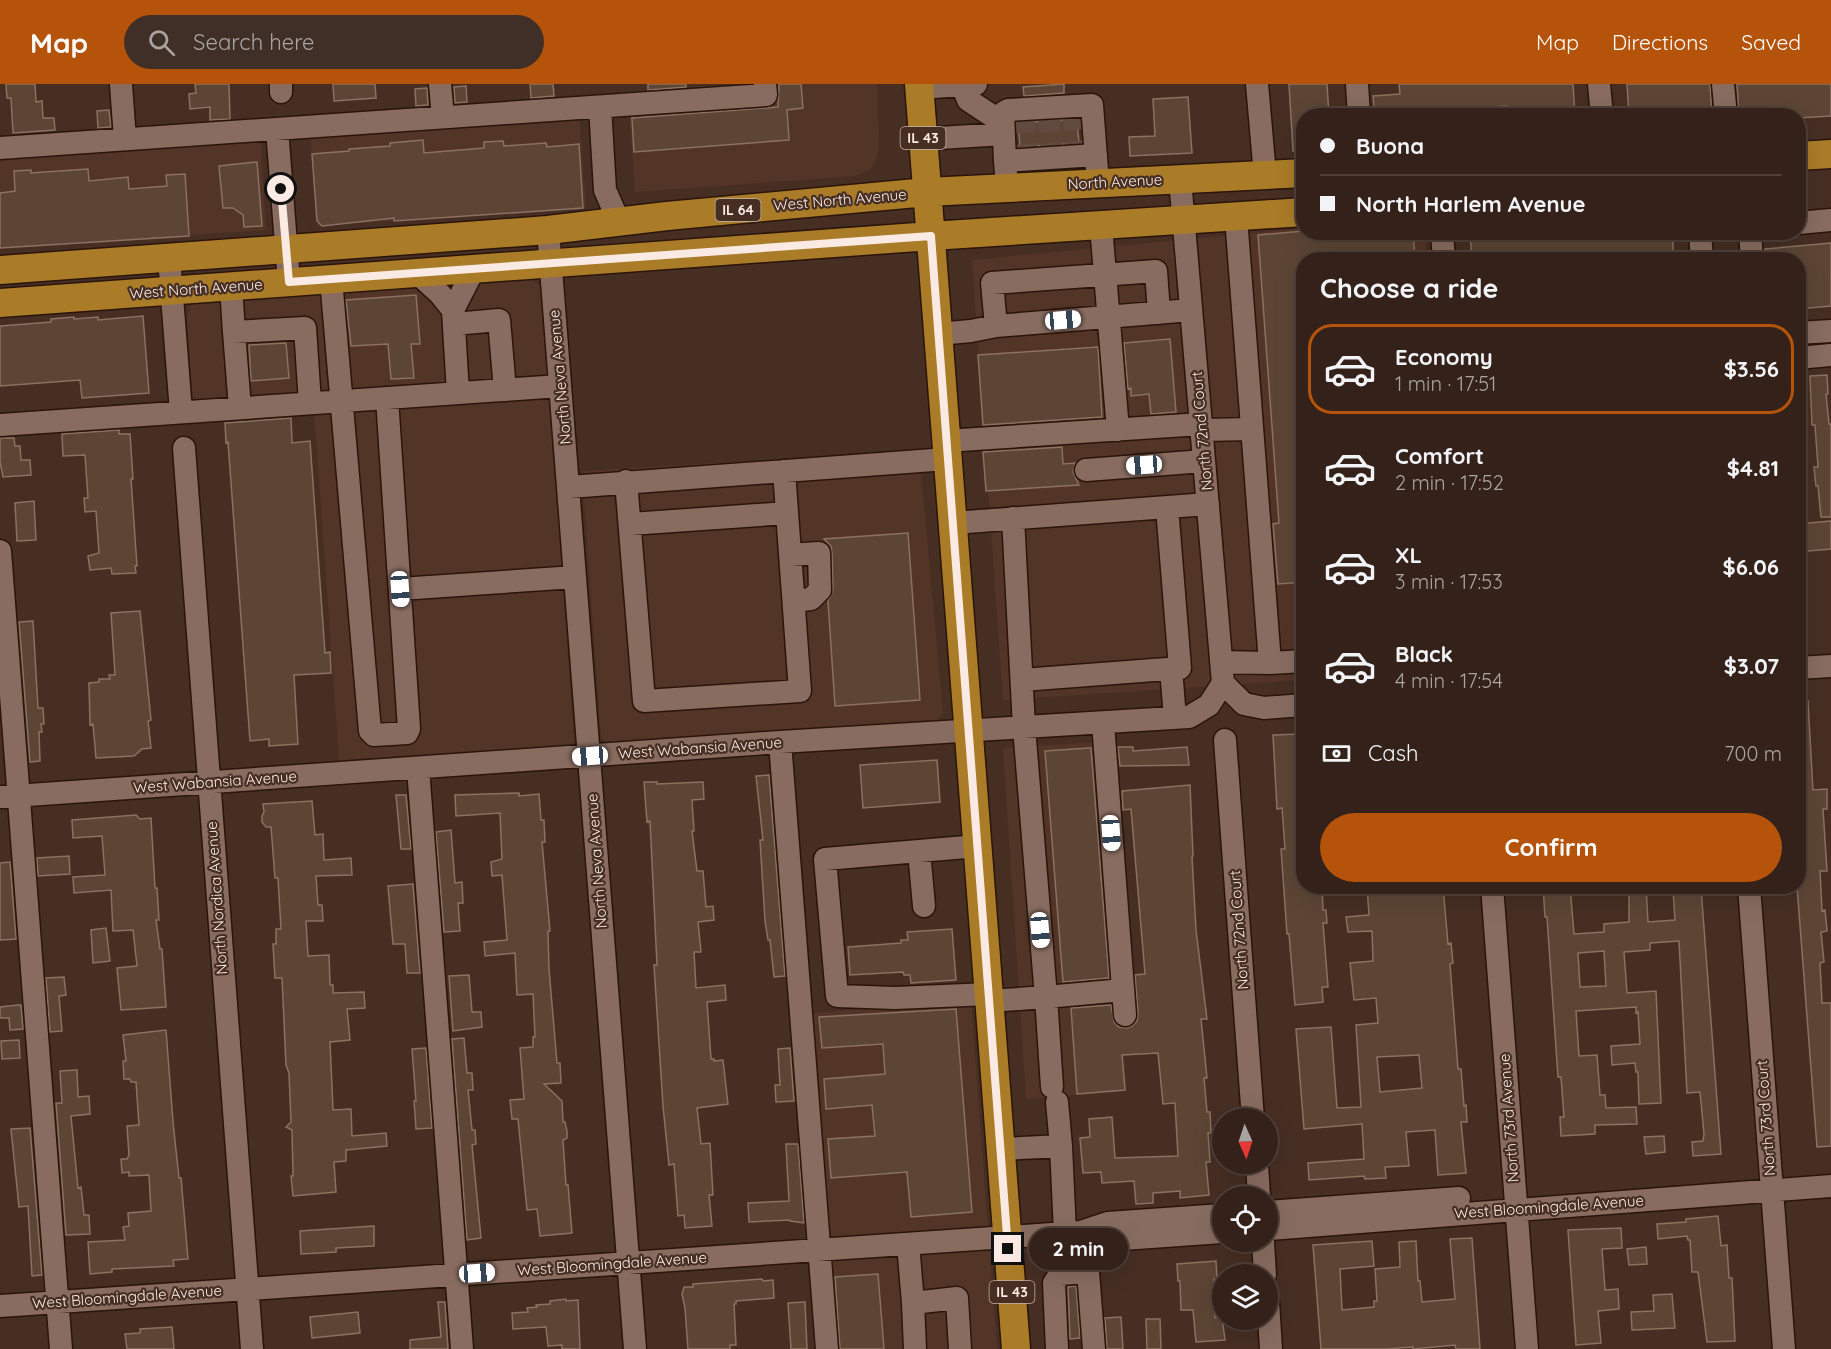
<!DOCTYPE html>
<html lang="en">
<head>
<meta charset="utf-8">
<style>
	:root { --surface:#34221a; --page:#3f2f27; --text:#f1f3f6; --muted:#a9a4a2; --line:#4e3f39; --accent:#b45309 }
	body { margin:0; font-family:Quicksand,sans-serif; background:var(--page); color:var(--text); height:100vh; display:flex; flex-direction:column; font-size:22px; white-space:nowrap }
	* { box-sizing:border-box; margin:0 }
	p { font-size:20px; color:var(--muted) }
	.icon { flex:none; width:33px; height:33px; fill:none; stroke:currentColor; stroke-width:2; stroke-linecap:round; stroke-linejoin:round }
	.map { position:relative; flex:1; overflow:hidden }
	.details { position:absolute; left:1296px; top:168px; width:510px; height:642px; display:flex; flex-direction:column; background:var(--surface); border-radius:24px; box-shadow:0 6px 24px #0002,0 0 0 2px var(--line) }
	.details>* { flex:none }
	.top-card { position:absolute; left:1296px; top:24px; width:510px; height:132px; border-radius:24px; box-shadow:0 6px 24px #0002,0 0 0 2px var(--line); display:grid; align-content:center; height:132px; padding:0 24px; background:var(--surface) }
	.needle { width:39px; rotate:177deg }
	.buttons { position:absolute; left:1212px; top:1024px; display:grid; gap:12px }
	.buttons a { display:grid; place-items:center; width:66px; height:66px; border-radius:50%; background:var(--surface); box-shadow:0 6px 24px #0002,0 0 0 2px var(--line); font-size:30px }
	.end { position:absolute; width:27px; height:27px; margin:-14px; border:8px solid #faeae3; background:#111; box-shadow:0 0 0 3px #111 }
	.from { border-radius:50% }
	.bubble { position:absolute; height:42px; border-radius:21px; background:var(--surface); box-shadow:0 6px 24px #0002,0 0 0 2px var(--line); font-size:20px; font-weight:800; line-height:42px; text-align:center }
	.car { position:absolute; width:18px; height:36px; margin:-18px -9px; border-radius:8px; box-shadow:0 0 4px 2px #0007; background:linear-gradient(#fff 24%,#345 0 40%,#fff 0 76%,#345 0 86%,#fff 0) }
	.top-card b { display:flex; align-items:center; gap:21px; height:57px; font-size:22px }
	.top-card b+b { border-top:2px solid var(--line) }
	.top-card i { width:15px; height:15px; background:var(--text) }
	ul { padding:0; list-style:none }
	li { display:flex; align-items:center; gap:18px; height:90px; margin:0 12px 9px; padding:0 12px; border:3px solid transparent; border-radius:24px }
	li div { flex:1 }
	li b { display:block; font-size:22px }
	li em { font-style:normal; font-weight:800 }
	li.active { border-color:var(--accent) }
	li>.icon { width:54px; height:54px; stroke-width:1.5 }
	h2 { padding:0 24px; font-size:27px; line-height:72px }
	.pay { display:flex; align-items:center; gap:15px; height:66px; padding:0 24px; font-size:22px }
	.pay p { margin-inline-start:auto }
	.primary-button { display:flex; gap:12px; margin-top:auto; padding:12px 24px }
	.primary-button a { flex:1; height:69px; border-radius:36px; background:var(--accent); color:#fff; font-size:24px; font-weight:800; line-height:69px; text-align:center }
	header { display:flex; align-items:center; gap:36px; box-sizing:border-box; height:84px; padding:0 30px; background:var(--accent); color:#fff }
	header strong { font-size:28px }
	nav { display:flex; gap:33px; margin-inline-start:auto; font-size:21px }
	.search { width:420px; height:54px; background:var(--page); display:flex; align-items:center; gap:15px; box-sizing:border-box; padding:0 21px; border-radius:33px; color:var(--muted); font-size:22px }
	.map>svg:first-child { display:block }
	.built { fill:#533527 }
	.building { fill:#5c4535; stroke:#8a7160; stroke-width:1.5; fill-rule:evenodd }
	.lines { fill:none; stroke-linecap:round; stroke-linejoin:round }
	.minor-tunnel { stroke:#614a40; stroke-width:22; stroke-dasharray:22 11; stroke-linecap:butt }
	.minor-casing { stroke:#2b150b; stroke-width:25 }
	.major-casing { stroke:#2b150b; stroke-width:31 }
	.minor { stroke:#886c60; stroke-width:22 }
	.major { stroke:#ab7c28; stroke-width:28 }
	.route { stroke:#faeae3; stroke-width:8 }
	.labels { text-anchor:middle; stroke-width:4.5; stroke-linejoin:round; paint-order:stroke }
	.shield { fill:#462e23; stroke:#c4b2a9; stroke-width:1.5 }
	.shield-label { font-size:14px; font-weight:bold; fill:#faeae3 }
	.street-label { font-size:15px; fill:#faeae3; stroke:#462e23 }
</style>
</head>
<body>
<header>
<strong>Map</strong>
<div class="search"><svg class="icon" aria-label="search" viewBox="0 0 24 24"><circle cx="10" cy="10" r="6"/><path d="M15 15l6 6"/></svg>Search here</div>
<nav><a>Map</a><a>Directions</a><a>Saved</a></nav>
</header>
<div class="map">
<svg width="1831" height="1265" viewBox="0 0 1831 1265">
	<rect width="100%" height="100%" fill="#462e23"/>
	<path class="built" d="M768 0H877L879 62 875 79 869 86 856 92 635 108 629 25Z
		M579 28 586 124 317 142 310 46Z
		M260 50 266 146 0 164V67Z
		M1303 144 1304 148 1425 149 1427 175 1304 176 1303 596 1003 616 972 176Z
		M529 194 542 203 574 657 569 662 339 676 314 326 194 334 187 233 191 217Z
		M919 367 943 629 936 637 608 660 601 654 582 387Z
		M1098 658 1127 1007 1026 1015 1003 664Z
		M971 916 997 1265H833L805 930Z"/>
	<path class="building" d="M6 0H35L36 18 42 17 43 34H54L55 46 13 49 11 14H7Z
		M195 0H229L230 35 210 36V23L190 25 189 10 196 9Z
		M333 0H375L376 14 334 17Z
		M530 0H553L554 12 531 14Z
		M648 0H686V3L648 6Z
		M779 0H801L803 24 787 26 789 56 634 68 632 34 778 23Z
		M1064 0V9L1024 12 1023 3Z
		M1289 0H1327L1329 32H1304V67H1293Z
		M1399 0H1573L1575 32H1507V22L1401 29V32H1375L1373 12 1400 10Z
		M1627 0H1710L1712 32H1629Z
		M1737 0H1831V32L1798 34V32H1739Z
		M466 2 467 18 455 19 454 3Z
		M427 4 428 21 416 22 415 5Z
		M1188 13 1192 69 1130 72 1129 53 1155 52 1153 15Z
		M109 26 111 43 98 44 97 27Z
		M1077 35 1079 59 1020 63 1018 39Z
		M423 56 424 69 484 64V58L503 57 504 62 546 59 547 63 579 60 583 124 394 137V134L322 142 317 137 312 70 349 67V65L390 62V59Z
		M257 78 262 142 244 143 243 131 233 124H223L219 82Z
		M88 85 89 97 128 93 129 105 167 102 166 91 185 90 189 152 0 164V109L15 107 14 87 31 86V89Z
		M1304 147 1413 148 1415 176H1304V498L1278 500 1273 440 1279 439 1258 151Z
		M1470 148H1672L1674 176H1629L1628 170 1573 176H1472Z
		M1831 159V222L1798 225V176H1765V165Z
		M416 211 420 260H411L414 294 391 295 388 260 351 262 346 216Z
		M143 232 149 309 82 314 80 296 0 302V242L51 238V235L74 233V235L98 233V236Z
		M1170 255 1176 328 1151 330 1149 310 1131 312V304L1128 305 1124 259Z
		M286 259 289 294 251 297 249 261Z
		M1098 263 1102 333 983 341 978 271Z
		M1827 291 1828 310H1826L1829 340H1831V433H1821L1818 402H1816L1814 383H1818L1815 341H1812L1810 292Z
		M291 334 292 359 310 357 325 569 330 568 331 589 294 591 298 660 269 662V655L250 657 228 358 226 359 225 339Z
		M119 346V350H130L133 395H131L137 482H135L136 489 112 490 111 484 90 486 88 472 99 469 96 427 85 428 84 414H88L85 371 63 372 62 350Z
		M0 354H14L15 362H20L21 376H30L31 391 3 393 0 378Z
		M1062 363 1063 380 1075 379 1073 388 1079 401 986 407 983 368Z
		M34 417 36 456 17 457 15 419Z
		M1831 437V465L1798 468V440Z
		M908 449 920 616 835 622 828 517 833 506 832 469 831 462 824 455Z
		M140 527 151 636 148 637 151 664 142 665 134 672 96 674 93 640 90 641 89 599 99 598V595H110L109 591H115L111 529Z
		M33 537 38 624H43L44 640H41L42 648H39L40 677 30 678 19 538Z
		M1798 617H1808L1813 706 1827 705V725H1823L1827 787H1820L1822 827 1825 826 1827 847 1821 848 1824 878 1820 879 1822 919H1831V1062L1817 1063 1797 802H1798Z
		M1301 650 1304 677V802H1322L1323 826H1326L1327 839H1323L1328 903H1322L1323 918 1295 921 1289 850H1287L1281 765H1285L1282 724 1277 725 1273 651Z
		M1118 663H1133V667L1187 663 1189 681 1120 682Z
		M1089 664H1091L1109 894 1063 898 1045 667Z
		M937 676 940 718 863 724 860 681Z
		M769 691 785 892 774 893 770 856H768L765 837 760 756H763L756 692Z
		M644 698H657V700L703 698 704 715 692 716 694 747H692L697 787H703L706 823 713 822 714 836 698 838 701 868H694L696 904 725 901 726 916 707 918 711 975H714V977L723 976 728 1020 697 1024 701 1060 710 1059 713 1111H709L712 1142 685 1144 684 1131 678 1132 674 1080 669 1081 663 1022 654 881H657L650 737 647 738Z
		M1190 701 1193 772 1192 773 1196 846 1207 935H1201L1207 994H1204L1207 1028H1210L1211 1049H1208L1210 1078H1206L1209 1111 1180 1114V1107L1153 1109V1119L1136 1120 1134 1097 1102 1099 1101 1088 1083 1089 1080 1054 1090 1053 1089 1035 1112 1033 1115 1074 1178 1072 1175 1019 1163 1020 1158 969 1122 971 1125 1006 1077 1010 1071 924 1111 921 1114 938 1119 943 1127 944 1132 942 1137 937 1138 930 1135 891 1145 890 1131 725 1123 726 1122 707Z
		M519 709V712L539 710 541 736H544L545 758H542L550 847H548L549 885 557 979H560L561 999 544 1000 562 1017 563 1038H565L567 1047V1054L563 1056 566 1101H568L572 1149 540 1152 537 1125 527 1126 518 1035H512L510 1016 524 1015 520 964 533 963V953H535L533 910 517 911 515 869 485 872 484 858 507 856 502 791 492 792 491 778 502 775 500 729 456 732 455 711Z
		M396 711H406L411 765H401Z
		M312 717 315 751 323 750 324 776 351 774 352 791 316 792 318 821H322L323 837H306L308 872 329 871 330 901H333V909L364 908 365 924 347 925 350 956 330 958 333 1026 351 1025 352 1052 386 1049 387 1062 346 1066V1077L334 1078 336 1108 293 1112 291 1092H293L292 1046 286 1043 291 1038 289 989 286 981 282 894H275L273 860H276V845H281L278 794H275L271 743H266L262 738V732L264 728 263 720Z
		M136 731 140 735 151 734 155 804H157L159 836H156L160 865H162L166 923 121 926 117 884 137 882 133 846 113 847 111 806 74 809 73 793 105 791 102 752 73 754 72 736Z
		M451 746 455 799 462 798 463 819H458L460 847 444 848 436 748Z
		M69 772 70 790 38 792 37 774Z
		M10 778 16 855 0 856V779Z
		M413 800 420 889H407L405 860H393L388 802Z
		M1367 802H1443L1448 860 1451 859 1453 879 1450 880 1458 985H1461L1464 1022 1466 1021 1467 1038H1461L1466 1089 1438 1091 1435 1046 1406 1048 1409 1082 1385 1083 1386 1094 1365 1095 1364 1092 1309 1096 1308 1079 1364 1075 1362 1040 1304 1045 1296 945 1331 943 1337 1024 1361 1023 1356 941 1378 939 1376 914 1354 916 1350 879 1373 877 1372 847 1348 848 1346 833 1369 831ZM1419 971 1422 1004 1380 1008 1377 973Z
		M1543 802H1570L1574 850 1604 848V840L1629 838V802H1646L1648 838 1675 836 1673 806 1701 804 1721 1070 1693 1072 1692 1058 1703 1057 1704 1050 1700 1008 1687 1009 1679 857 1650 859V866L1624 868 1627 909 1656 907 1661 1019 1639 1020 1638 988H1636L1635 979 1612 981 1611 962 1640 960 1638 928 1636 929V923L1576 927 1579 972 1597 971 1600 1011H1605L1606 1024 1636 1023 1637 1040 1595 1041V1050L1561 1052 1560 1033H1564L1561 993H1558L1547 833H1545ZM1604 867 1606 902 1580 903 1578 869Z
		M106 844 110 877 93 879 91 846Z
		M952 845 956 896 911 899 910 891H904L903 888 850 891 848 863 901 859V856H908L907 848Z
		M469 891 472 928H481L482 943 453 947 449 892Z
		M64 893 66 911 59 912 62 947 50 948 46 894Z
		M18 921H21L23 945 10 946 9 934H0V923Z
		M956 925 972 1128 911 1133 907 1088 831 1094 828 1055 875 1052 872 1021 826 1025 824 995 885 990 883 960 822 964 819 933Z
		M166 946 173 1038 179 1094H181L188 1175 173 1176 174 1182 112 1185V1188L90 1190 88 1158 125 1156 123 1143 129 1142 128 1129 151 1127 149 1091 129 1092V1088L122 1089 121 1075H127L129 1071 127 1042 139 1041 136 998H131L130 995H124L123 977H126L123 951Z
		M464 954 467 989H472L473 1006H468L472 1046H475L476 1060 472 1061 481 1154 467 1156 452 955Z
		M19 956 20 974 2 975 1 957Z
		M426 964 432 1044 416 1045 414 1017H416L412 965Z
		M790 964 794 1017 776 1018 775 1001H780L778 965Z
		M77 986 78 1013 89 1012 90 1030 71 1032 78 1104 81 1103 84 1131H89L90 1150 66 1151 56 1019H62L60 987Z
		M30 1044 42 1191 32 1192 28 1122 19 1123 11 1045Z
		M1664 1052 1665 1068 1646 1070 1644 1053Z
		M786 1060H798L804 1139 790 1137V1136L749 1138 748 1119 789 1117Z
		M1718 1132 1721 1162 1727 1161 1729 1194H1732L1735 1257 1707 1258 1698 1188H1692L1690 1156H1688L1687 1152 1658 1155 1657 1140 1686 1138V1135Z
		M374 1142V1162L336 1164V1168L301 1170 300 1147Z
		M1621 1144 1622 1164 1602 1165 1605 1206 1618 1205 1619 1225 1598 1227 1601 1259 1576 1261 1568 1146Z
		M1472 1154 1480 1265H1456L1455 1261 1413 1265V1263L1385 1265H1321L1313 1161 1372 1157 1374 1182 1340 1185 1342 1226 1374 1223V1217H1377L1375 1185 1400 1183 1399 1158 1416 1157 1418 1197H1420L1422 1218 1455 1215 1450 1155Z
		M1646 1163 1647 1180 1629 1181 1627 1165Z
		M1216 1177 1217 1195H1214L1215 1234 1222 1233 1225 1256 1196 1258 1193 1226H1181L1180 1197H1178L1177 1180Z
		M878 1190 884 1265H840L835 1193Z
		M762 1195 763 1197 773 1196 774 1214 736 1217V1220H734L736 1261H730V1265H688L685 1224 682 1210 684 1203H693V1200Z
		M1076 1202 1080 1254 1070 1255 1068 1203Z
		M1672 1210 1675 1244 1632 1246 1631 1228 1654 1227 1653 1211Z
		M566 1215V1217L578 1216 580 1265H562V1261L548 1262 546 1243 513 1245 512 1229 528 1228 527 1224 537 1223 536 1221 550 1220V1217Z
		M438 1218H445L448 1265H410V1256L441 1253Z
		M805 1218 807 1265H791L788 1219Z
		M358 1228 360 1249 312 1254 310 1233Z
		M1121 1233 1123 1265H1107L1105 1234Z
		M1146 1235H1160L1161 1265H1147Z
		M172 1243 174 1265H127L125 1250 140 1249V1245Z"/>
	<g class="lines">
		<path class="minor-tunnel" d="M1073 24 1077 65
			M1048 26 1052 68
			M1023 27 1027 69"/>
		<defs>
			<path id="minor" d="M121 0 125 55
				M281 0V8
				M440 0 443 33
				M1257 0 1265 91
				M1357 0 1359 32
				M1599 0 1602 32
				M1723 0 1726 32
				M962 1 968 16 1003 39
				M919 4 976 0
				M600 23 605 106 619 138
				M277 45 289 198
				M923 55 1004 50
				M0 64 766 11 765 0
				M1005 77 1003 29 1008 26 1092 21 1098 99
				M1006 90 1005 77 1096 71
				M1180 95 1223 599
				M1236 133 1270 579
				M1798 139 1831 136
				M1101 142 1118 346
				M548 146 635 1265
				M1442 148 1444 176
				M1700 148 1702 176
				M1750 148 1752 176
				M169 174 181 328
				M417 189 440 210 453 226 474 185
				M331 195 370 647 374 651 407 649 409 645 387 314
				M231 202 234 248 305 244 310 319
				M453 227 458 309
				M454 240 499 236 505 306
				M996 242 992 199 1156 187 1159 229
				M234 248 240 324
				M1798 249 1831 247
				M938 250 971 247 996 242 1191 226
				M1798 274 1831 271
				M0 341 560 302
				M1202 346 1252 345
				M946 357 1201 340
				M184 364 252 1265
				M1086 386 1204 377
				M626 397 644 617 800 607 784 387
				M569 403 947 375
				M1013 434 1024 643 1046 913 1123 906
				M953 439 1208 420
				M630 440 787 429
				M0 467 61 1265
				M790 471 819 469 820 506 811 515 794 517
				M400 505 575 493
				M1221 578 1270 579 1304 577
				M1798 584 1831 582
				M1171 585 1175 634
				M1022 596 1180 584 1167 423
				M1223 599 1244 620 1264 624 1304 621
				M1103 639 1125 931
				M1225 656 1253 1035
				M780 658 827 1265
				M418 684 462 1265
				M0 713 780 658 1189 633 1209 621 1223 599
				M978 762 825 775 837 912 895 914 989 910
				M919 767 924 822
				M1492 802 1527 1265
				M1749 802 1784 1265
				M990 917 1046 913 1052 1003
				M1061 1062 1065 1149 1088 1188 1094 1265
				M1001 1065 1061 1062 1057 1018
				M1257 1080 1259 1113
				M1268 1128 1459 1114
				M1268 1145 1831 1102
				M1081 1148 1108 1156 1222 1148
				M1263 1158 1265 1191
				M908 1160 913 1219
				M1268 1218 1271 1265
				M0 1222 1081 1148 1108 1139 1222 1131
				M915 1265 913 1219 957 1214 960 1265
				M1057 1265 1054 1199 1060 1190 1088 1188"/>
			<path id="major" d="M919 0 1016 1265
				M1798 72 1831 70
				M0 186 548 146 667 132 927 108 1304 89
				M0 219 931 152 1304 128"/>
		</defs>
		<use href="#minor" class="minor-casing"/>
		<use href="#major" class="major-casing"/>
		<use href="#minor" class="minor"/>
		<use href="#major" class="major"/>
	</g>
	<g class="lines">
		<path class="route" d="M281 105 289 198 931 152 1008 1165"/>
	</g>
	<g class="labels">
		<g class="shield">
			<rect x="900.5" y="43" width="45" height="22" rx="4.5"/>
			<rect x="715.5" y="115" width="45" height="22" rx="4.5"/>
			<rect x="989.5" y="1197" width="45" height="22" rx="4.5"/>
		</g>
		<g class="shield-label">
			<text x="923" y="59">IL 43</text>
			<text x="738" y="131">IL 64</text>
			<text x="1012" y="1213">IL 43</text>
		</g>
		<g class="street-label">
			<text transform="translate(1115 98) rotate(-3)" y="5">North Avenue</text>
			<text transform="translate(840 116) rotate(-5)" y="5">West North Avenue</text>
			<text transform="translate(196 205) rotate(-4)" y="5">West North Avenue</text>
			<text transform="translate(560 293) rotate(-95)" y="5">North Neva Avenue</text>
			<text transform="translate(1202 347) rotate(-95)" y="5">North 72nd Court</text>
			<text transform="translate(700 664) rotate(-4)" y="5">West Wabansia Avenue</text>
			<text transform="translate(215 698) rotate(-4)" y="5">West Wabansia Avenue</text>
			<text transform="translate(597 777) rotate(-94)" y="5">North Neva Avenue</text>
			<text transform="translate(217 814) rotate(-94)" y="5">North Nordica Avenue</text>
			<text transform="translate(1239 846) rotate(-94)" y="5">North 72nd Court</text>
			<text transform="translate(1509 1034) rotate(-94)" y="5">North 73rd Avenue</text>
			<text transform="translate(1766 1034) rotate(-94)" y="5">North 73rd Court</text>
			<text transform="translate(1549 1123) rotate(-4)" y="5">West Bloomingdale Avenue</text>
			<text transform="translate(612 1180) rotate(-4)" y="5">West Bloomingdale Avenue</text>
			<text transform="translate(127 1213) rotate(-4)" y="5">West Bloomingdale Avenue</text>
		</g>
	</g>
</svg>
<div class="buttons">
<a><svg class="needle" viewBox="-14 -14 28 28"><path d="M0-13l5 13h-10z" fill="#e53935"/><path d="M0 13l5-13h-10z" fill="#a9a4a2"/></svg></a>
<a><svg class="icon" aria-label="locate" viewBox="0 0 24 24"><circle cx="12" cy="12" r="6"/><path d="M12 2v4M12 18v4M2 12h4M18 12h4"/></svg></a>
<a><svg class="icon" aria-label="layers" viewBox="0 0 24 24"><path d="M12 4l9 5-9 5-9-5zM3 14l9 5 9-5"/></svg></a>
</div>
<i class="end from" style="left:281px;top:105px"></i>
<i class="end" style="left:1008px;top:1165px"></i>
<div class="bubble" style="left:1029px;top:1144px;width:99px">2 min</div>
<i class="car" style="left:1063px;top:236px;rotate:85deg"></i>
<i class="car" style="left:1144px;top:381px;rotate:266deg"></i>
<i class="car" style="left:400px;top:505px;rotate:176deg"></i>
<i class="car" style="left:590px;top:672px;rotate:266deg"></i>
<i class="car" style="left:1111px;top:749px;rotate:176deg"></i>
<i class="car" style="left:1040px;top:846px;rotate:175deg"></i>
<i class="car" style="left:477px;top:1189px;rotate:86deg"></i>
<div class="top-card">
<b><i class="from"></i>Buona</b>
<b><i></i>North Harlem Avenue</b>
</div>
<section class="details">
<h2>Choose a ride</h2>
<ul>
<li class="active"><svg class="icon" aria-label="car" viewBox="0 0 24 24"><path d="M5 17H2v-5l4-1 3-4h7l3 4 3 1v5h-3M9 17h6M6 11h13"/><circle cx="7" cy="17" r="2"/><circle cx="17" cy="17" r="2"/></svg><div><b>Economy</b><p>1 min · 17:51</p></div><em>$3.56</em></li>
<li><svg class="icon" aria-label="car" viewBox="0 0 24 24"><path d="M5 17H2v-5l4-1 3-4h7l3 4 3 1v5h-3M9 17h6M6 11h13"/><circle cx="7" cy="17" r="2"/><circle cx="17" cy="17" r="2"/></svg><div><b>Comfort</b><p>2 min · 17:52</p></div><em>$4.81</em></li>
<li><svg class="icon" aria-label="car" viewBox="0 0 24 24"><path d="M5 17H2v-5l4-1 3-4h7l3 4 3 1v5h-3M9 17h6M6 11h13"/><circle cx="7" cy="17" r="2"/><circle cx="17" cy="17" r="2"/></svg><div><b>XL</b><p>3 min · 17:53</p></div><em>$6.06</em></li>
<li><svg class="icon" aria-label="car" viewBox="0 0 24 24"><path d="M5 17H2v-5l4-1 3-4h7l3 4 3 1v5h-3M9 17h6M6 11h13"/><circle cx="7" cy="17" r="2"/><circle cx="17" cy="17" r="2"/></svg><div><b>Black</b><p>4 min · 17:54</p></div><em>$3.07</em></li>
</ul>
<div class="pay"><svg class="icon" aria-label="cash" viewBox="0 0 24 24"><path d="M3 7h18v10H3z"/><circle cx="12" cy="12" r="2"/></svg>Cash<p>700 m</p></div>
<div class="primary-button"><a>Confirm</a></div>
</section>
</div>
</body>
</html>
